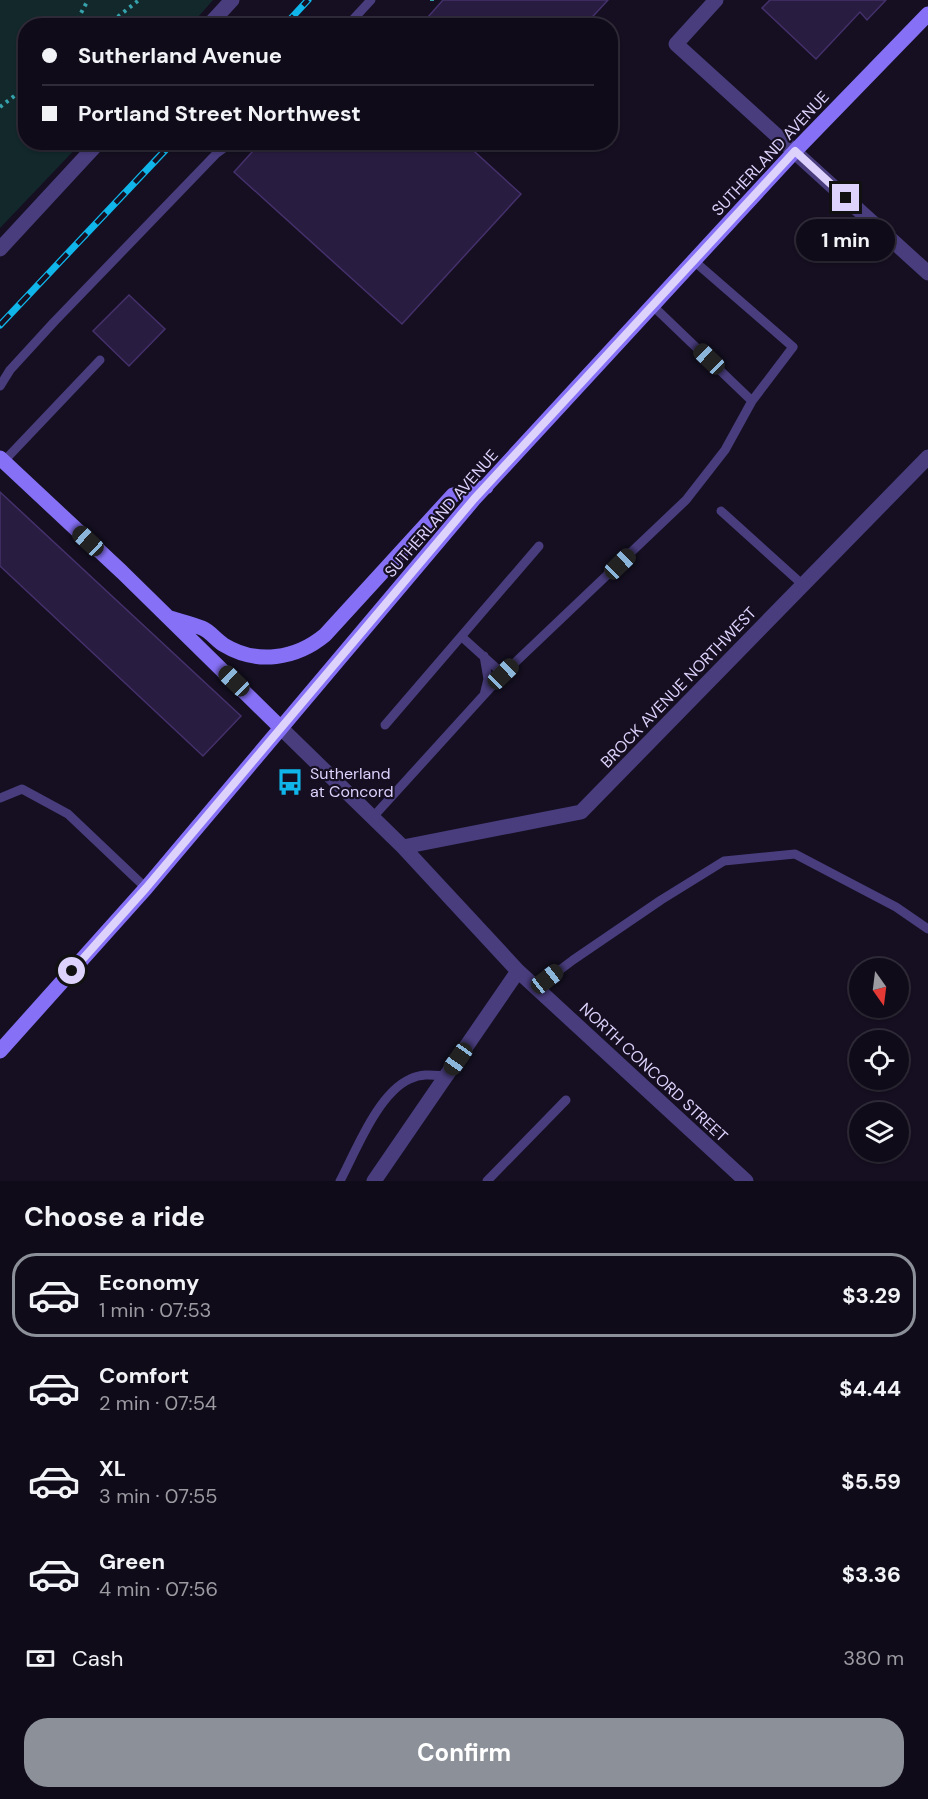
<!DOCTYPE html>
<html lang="en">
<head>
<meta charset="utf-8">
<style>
	:root { --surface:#100b19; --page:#1e1926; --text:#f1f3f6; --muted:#9c9ba2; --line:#302b38; --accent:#8c9099 }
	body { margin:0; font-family:"DM Sans",sans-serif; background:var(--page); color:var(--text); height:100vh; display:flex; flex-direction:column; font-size:22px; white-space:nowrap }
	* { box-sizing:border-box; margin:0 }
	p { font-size:20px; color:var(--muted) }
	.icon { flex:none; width:33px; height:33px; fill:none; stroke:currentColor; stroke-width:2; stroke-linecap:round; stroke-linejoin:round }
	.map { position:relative; height:1181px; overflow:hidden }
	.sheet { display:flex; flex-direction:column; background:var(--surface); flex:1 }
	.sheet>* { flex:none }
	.banner { position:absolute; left:18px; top:18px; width:600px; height:132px; border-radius:24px; box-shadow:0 2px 4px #0004,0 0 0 2px var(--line); display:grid; align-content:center; height:132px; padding:0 24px; background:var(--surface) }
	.needle { width:39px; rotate:166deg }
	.buttons { position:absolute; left:849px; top:958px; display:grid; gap:12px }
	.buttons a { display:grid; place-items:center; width:60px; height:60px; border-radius:50%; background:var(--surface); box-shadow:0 2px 4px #0004,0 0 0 2px var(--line); font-size:30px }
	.end { position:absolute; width:27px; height:27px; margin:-14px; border:8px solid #ddd2fc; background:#111; box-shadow:0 0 0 3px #111 }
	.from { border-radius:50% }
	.bubble { position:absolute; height:42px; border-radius:21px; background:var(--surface); box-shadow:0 2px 4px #0004,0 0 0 2px var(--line); font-size:20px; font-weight:700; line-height:42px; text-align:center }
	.car { position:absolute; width:18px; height:36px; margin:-18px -9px; border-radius:8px; box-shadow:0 0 4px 2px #0007; background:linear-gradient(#222 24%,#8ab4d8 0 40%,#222 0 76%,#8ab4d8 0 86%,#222 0) }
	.banner b { display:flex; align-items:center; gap:21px; height:57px; font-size:22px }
	.banner b+b { border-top:2px solid var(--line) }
	.banner i { width:15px; height:15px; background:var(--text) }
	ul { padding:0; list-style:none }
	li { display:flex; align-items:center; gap:18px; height:84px; margin:0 12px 9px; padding:0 12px; border:3px solid transparent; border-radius:24px }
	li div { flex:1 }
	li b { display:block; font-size:22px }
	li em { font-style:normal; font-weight:700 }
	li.current { border-color:var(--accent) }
	li>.icon { width:54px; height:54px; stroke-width:1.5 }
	h2 { padding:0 24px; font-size:27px; line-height:72px }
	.pay { display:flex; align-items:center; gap:15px; height:66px; padding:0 24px; font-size:22px }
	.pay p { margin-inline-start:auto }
	.cta { display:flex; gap:12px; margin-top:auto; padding:12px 24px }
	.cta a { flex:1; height:69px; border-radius:24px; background:var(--accent); color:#fff; font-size:24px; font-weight:700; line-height:69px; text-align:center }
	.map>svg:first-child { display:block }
	.green { fill:#12282b }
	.building { fill:#291c41; stroke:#44306b; stroke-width:1.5 }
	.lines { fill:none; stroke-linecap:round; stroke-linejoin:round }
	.path { stroke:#36a2ac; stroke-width:4; stroke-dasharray:3 4.5; stroke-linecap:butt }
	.lane { stroke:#493d7d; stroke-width:9 }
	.street { stroke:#493d7d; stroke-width:15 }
	.secondary { stroke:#8670f5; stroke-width:15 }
	.rail-casing { stroke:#10b5ea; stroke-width:7 }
	.rail { stroke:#150f21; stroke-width:4.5; stroke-dasharray:14; stroke-linecap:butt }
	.route { stroke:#ddd2fc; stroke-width:8 }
	.labels { text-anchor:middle; stroke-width:4.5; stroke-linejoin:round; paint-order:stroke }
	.street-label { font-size:16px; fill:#ddd2fc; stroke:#150f21 }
	.poi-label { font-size:16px; fill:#ddd2fc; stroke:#150f21; text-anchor:start }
</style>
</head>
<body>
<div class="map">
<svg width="928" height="1181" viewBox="0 0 928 1181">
	<rect width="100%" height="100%" fill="#150f21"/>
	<path class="green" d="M0 0H213L191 25 26 26V142L81 143 0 228Z"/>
	<path class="building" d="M443 0H608L584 26H420Z
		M770 0H886L867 20 860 12 816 59 762 8Z
		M261 142H464L521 194 402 324 234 172Z
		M129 295 165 329 129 366 93 331Z
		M0 492 241 716 203 756 0 566Z"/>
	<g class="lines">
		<path class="path" d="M432 0V1
			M74 26 88 0
			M106 26 139 0
			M0 107 26 87"/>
		<path class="lane" d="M347 26 371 0
			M653 306 752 401
			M0 386 10 370 54 322 217 153 232 142
			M4 461 100 360
			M721 511 803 585
			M462 637 503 674
			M484 656 488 679 484 695
			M385 725 539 546
			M0 798 22 789 68 814 146 888
			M373 817 503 674 686 500 725 450 752 401 793 347 694 261
			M536 988 573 960 661 900 724 861 795 854 896 907 928 929
			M340 1181C356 1151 378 1093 410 1079 422 1073 433 1075 446 1076
			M487 1181 566 1100"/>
		<path class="street" d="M716 0 676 44 928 273
			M208 26 232 0
			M0 249 99 142
			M281 728 403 847 518 971 746 1181
			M403 847 581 812 928 457
			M374 1181 518 971"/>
		<path class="secondary" d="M0 458 122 572 281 728
			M170 618C180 621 192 624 202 628 210 631 216 640 224 645 257 665 296 659 325 635L453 495 486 487
			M0 1051 146 888 474 499 795 151 928 14"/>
		<defs>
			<path id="rail" d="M284 26 308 0
				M0 325 173 142"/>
		</defs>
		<use href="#rail" class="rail-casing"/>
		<use href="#rail" class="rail"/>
	</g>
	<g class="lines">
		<path class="route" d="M72 971 146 888 474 499 795 151 846 198"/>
	</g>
	<defs>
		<symbol id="bus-bare" viewBox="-9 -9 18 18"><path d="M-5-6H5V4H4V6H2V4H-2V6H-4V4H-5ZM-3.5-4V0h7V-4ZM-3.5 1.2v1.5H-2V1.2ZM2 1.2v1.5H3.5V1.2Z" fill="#10b5ea" stroke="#150f21" stroke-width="2.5" paint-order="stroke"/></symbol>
	</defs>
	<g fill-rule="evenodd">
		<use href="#bus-bare" x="271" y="763" width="38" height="38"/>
	</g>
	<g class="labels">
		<g class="street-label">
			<text transform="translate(770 153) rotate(-47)" y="6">SUTHERLAND AVENUE</text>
			<text transform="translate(441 513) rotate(-49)" y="6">SUTHERLAND AVENUE</text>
			<text transform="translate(678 687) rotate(-46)" y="6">BROCK AVENUE NORTHWEST</text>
			<text transform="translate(654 1072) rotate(43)" y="6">NORTH CONCORD STREET</text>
		</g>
		<g class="poi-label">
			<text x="310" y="779">Sutherland<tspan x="310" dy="18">at Concord</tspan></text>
		</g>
	</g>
</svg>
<div class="buttons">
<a><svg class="needle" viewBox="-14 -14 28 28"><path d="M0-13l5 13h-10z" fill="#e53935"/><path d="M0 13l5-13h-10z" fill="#9c9ba2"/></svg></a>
<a><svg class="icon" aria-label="locate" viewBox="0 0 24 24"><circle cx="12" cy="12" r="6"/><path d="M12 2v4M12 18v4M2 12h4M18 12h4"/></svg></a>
<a><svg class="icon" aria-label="layers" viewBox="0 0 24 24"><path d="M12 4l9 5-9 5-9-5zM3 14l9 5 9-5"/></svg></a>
</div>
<i class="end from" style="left:72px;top:971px"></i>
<i class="end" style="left:846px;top:198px"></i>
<div class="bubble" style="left:796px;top:219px;width:99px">1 min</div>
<i class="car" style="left:709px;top:359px;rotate:314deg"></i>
<i class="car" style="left:88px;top:541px;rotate:313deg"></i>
<i class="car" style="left:620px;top:564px;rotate:46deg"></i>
<i class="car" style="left:503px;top:674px;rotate:46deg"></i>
<i class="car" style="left:234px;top:681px;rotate:314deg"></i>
<i class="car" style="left:547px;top:979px;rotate:52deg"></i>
<i class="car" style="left:458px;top:1059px;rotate:215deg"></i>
<div class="banner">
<b><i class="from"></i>Sutherland Avenue</b>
<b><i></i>Portland Street Northwest</b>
</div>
</div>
<section class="sheet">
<h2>Choose a ride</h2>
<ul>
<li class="current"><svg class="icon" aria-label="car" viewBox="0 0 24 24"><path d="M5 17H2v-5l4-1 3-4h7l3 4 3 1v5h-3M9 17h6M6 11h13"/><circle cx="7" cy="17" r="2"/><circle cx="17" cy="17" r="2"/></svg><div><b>Economy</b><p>1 min · 07:53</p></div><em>$3.29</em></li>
<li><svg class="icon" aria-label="car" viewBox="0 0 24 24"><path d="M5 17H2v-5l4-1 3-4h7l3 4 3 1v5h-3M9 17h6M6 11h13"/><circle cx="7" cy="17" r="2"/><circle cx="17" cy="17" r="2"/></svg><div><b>Comfort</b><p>2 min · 07:54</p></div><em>$4.44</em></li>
<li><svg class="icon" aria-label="car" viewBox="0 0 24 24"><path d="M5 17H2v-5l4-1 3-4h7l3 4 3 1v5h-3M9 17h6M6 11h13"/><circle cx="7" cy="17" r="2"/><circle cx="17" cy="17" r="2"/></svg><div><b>XL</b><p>3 min · 07:55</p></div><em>$5.59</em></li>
<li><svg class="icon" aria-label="car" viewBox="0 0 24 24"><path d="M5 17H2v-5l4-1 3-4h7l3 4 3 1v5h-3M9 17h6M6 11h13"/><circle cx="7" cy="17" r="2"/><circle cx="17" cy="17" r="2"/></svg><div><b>Green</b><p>4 min · 07:56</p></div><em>$3.36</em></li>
</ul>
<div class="pay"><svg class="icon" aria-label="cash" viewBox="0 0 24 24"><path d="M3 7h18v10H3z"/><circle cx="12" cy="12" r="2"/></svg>Cash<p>380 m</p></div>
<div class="cta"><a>Confirm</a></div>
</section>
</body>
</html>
